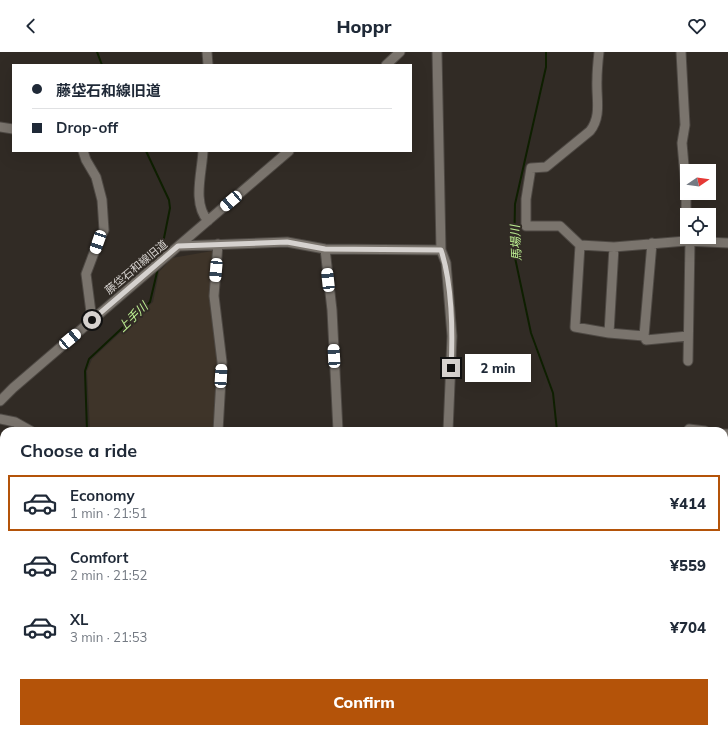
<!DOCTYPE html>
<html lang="en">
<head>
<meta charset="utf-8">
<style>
	:root { --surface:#fff; --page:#f2f2f3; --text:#1f2937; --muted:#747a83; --line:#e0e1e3; --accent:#b45309 }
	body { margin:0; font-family:Mulish,"Noto Sans JP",sans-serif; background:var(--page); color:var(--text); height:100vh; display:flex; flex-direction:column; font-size:15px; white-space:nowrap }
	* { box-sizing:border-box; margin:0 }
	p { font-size:13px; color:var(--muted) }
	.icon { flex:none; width:22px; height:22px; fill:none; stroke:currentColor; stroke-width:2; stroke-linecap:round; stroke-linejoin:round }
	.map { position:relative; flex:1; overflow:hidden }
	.details { position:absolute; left:0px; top:375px; width:728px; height:306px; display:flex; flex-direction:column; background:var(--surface); border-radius:12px 12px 0 0; box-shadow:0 4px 16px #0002 }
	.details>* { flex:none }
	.hud { position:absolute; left:12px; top:12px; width:400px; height:88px; border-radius:0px; box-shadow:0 4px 16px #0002; display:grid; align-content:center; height:88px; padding:0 20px; background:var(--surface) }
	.needle { width:26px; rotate:77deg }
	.buttons { position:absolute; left:680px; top:112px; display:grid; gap:8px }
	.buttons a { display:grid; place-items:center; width:36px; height:36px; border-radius:0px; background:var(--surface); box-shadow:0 4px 16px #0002; font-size:20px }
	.end { position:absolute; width:18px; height:18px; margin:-9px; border:5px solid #d6d2cf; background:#111; box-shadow:0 0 0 2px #111 }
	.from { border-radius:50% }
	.bubble { position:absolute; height:28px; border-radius:0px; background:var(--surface); box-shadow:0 4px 16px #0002; font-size:13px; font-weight:800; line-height:28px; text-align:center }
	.car { position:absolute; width:12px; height:24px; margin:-12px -6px; border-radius:5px; box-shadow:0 0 3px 1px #0007; background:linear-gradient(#fff 24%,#345 0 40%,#fff 0 76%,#345 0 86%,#fff 0) }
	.hud b { display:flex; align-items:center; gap:14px; height:38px; font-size:15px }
	.hud b+b { border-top:1px solid var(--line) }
	.hud i { width:10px; height:10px; background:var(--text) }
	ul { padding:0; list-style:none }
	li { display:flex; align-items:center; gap:12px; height:56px; margin:0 8px 6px; padding:0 12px; border:2px solid transparent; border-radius:0px }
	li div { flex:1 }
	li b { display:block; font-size:15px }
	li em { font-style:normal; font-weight:800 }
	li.active { border-color:var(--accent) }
	li>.icon { width:36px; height:36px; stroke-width:1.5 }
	h2 { padding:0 20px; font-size:18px; line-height:48px }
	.primary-button { display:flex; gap:8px; margin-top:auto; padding:8px 20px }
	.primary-button a { flex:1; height:46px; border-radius:0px; background:var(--accent); color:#fff; font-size:16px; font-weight:800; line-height:46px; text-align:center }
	header { display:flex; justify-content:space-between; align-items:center; height:52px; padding:0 20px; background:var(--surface); font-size:18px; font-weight:800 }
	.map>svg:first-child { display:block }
	.built { fill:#3e3429 }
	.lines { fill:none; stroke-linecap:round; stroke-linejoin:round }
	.stream { stroke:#0e1f00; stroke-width:2 }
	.minor-casing { stroke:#4e4944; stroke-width:11 }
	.minor { stroke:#7a746d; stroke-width:9 }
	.route { stroke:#d6d2cf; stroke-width:5 }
	.labels { text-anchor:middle; stroke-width:4; stroke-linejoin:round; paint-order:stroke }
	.street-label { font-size:11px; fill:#d6d2cf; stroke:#312b25 }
	.water-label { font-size:12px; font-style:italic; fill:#bdf092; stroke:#312b25 }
</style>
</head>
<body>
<header><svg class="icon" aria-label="back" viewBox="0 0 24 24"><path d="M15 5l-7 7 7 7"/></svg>Hoppr<svg class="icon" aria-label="heart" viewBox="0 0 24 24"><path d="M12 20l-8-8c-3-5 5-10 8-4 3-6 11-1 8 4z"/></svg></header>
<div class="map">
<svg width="728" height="681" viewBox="0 0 728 681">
	<rect width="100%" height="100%" fill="#312b25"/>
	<path class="built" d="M212 199 211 248 218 312 215 379H90L87 319 92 307 153 250 159 220 172 206Z"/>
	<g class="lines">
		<path class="stream" d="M97 0 102 13
			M546 0V15L515 152 514 201 531 281 553 341 557 379
			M146 99 169 148 170 156 160 206
			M87 379 85 319 89 307 150 250 158 216
			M586 677 587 681
			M105 681 109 677"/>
		<defs>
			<path id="minor" d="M207 0 208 13
				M437 0 441 198 446 211 452 284 448 379
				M599 0C598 9 597 19 597 28 596 46 602 64 590 79L546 115 531 116 526 147V174H560L580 193 614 195 686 189 728 191
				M681 0 685 73 682 91 686 137V189
				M386 13 400 0
				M0 75 13 77
				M83 99 86 108 96 125 102 148 104 178 98 190 86 222 92 268
				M203 99C202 121 192 151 208 169
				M652 191 644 284 646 288 688 284
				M580 193 575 275 609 281 644 284
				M179 194 287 190 325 197 441 198
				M325 197 332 258 338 379
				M609 281 614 195
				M688 309 690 189
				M0 349 13 336 289 99
				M0 367 15 370 31 379
				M689 377 705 379
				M218 379 222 310 214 244 218 192
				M724 382H728
				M724 473 728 470
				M724 544H728
				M0 546 4 547
				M0 666 1 681
				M342 677V681
				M460 677V681
				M131 681 132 677
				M230 681V677
				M687 681V677"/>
		</defs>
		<use href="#minor" class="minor-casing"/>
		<use href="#minor" class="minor"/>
	</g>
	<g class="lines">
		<path class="route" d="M92 268 178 194 287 190 325 197 441 198C452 231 453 280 451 316"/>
	</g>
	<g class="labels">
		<g class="street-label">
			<text transform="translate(136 215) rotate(-40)" y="4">藤垈石和線旧道</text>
		</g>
		<g class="water-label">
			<text transform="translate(516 191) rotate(-93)" y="4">馬場川</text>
			<text transform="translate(133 265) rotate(-44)" y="4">上手川</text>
		</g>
	</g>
</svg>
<div class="buttons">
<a><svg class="needle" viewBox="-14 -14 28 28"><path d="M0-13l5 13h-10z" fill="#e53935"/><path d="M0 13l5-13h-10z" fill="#747a83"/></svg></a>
<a><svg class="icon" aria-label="locate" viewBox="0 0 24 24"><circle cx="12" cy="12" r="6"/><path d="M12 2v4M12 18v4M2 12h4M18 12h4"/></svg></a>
</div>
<i class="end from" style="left:92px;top:268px"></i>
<i class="end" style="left:451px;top:316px"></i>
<div class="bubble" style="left:465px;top:302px;width:66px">2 min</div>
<i class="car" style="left:231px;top:149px;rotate:229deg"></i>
<i class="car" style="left:98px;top:190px;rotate:199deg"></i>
<i class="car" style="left:216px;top:218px;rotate:185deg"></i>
<i class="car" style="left:328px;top:228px;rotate:354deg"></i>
<i class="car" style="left:70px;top:287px;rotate:50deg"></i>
<i class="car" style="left:334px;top:304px;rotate:357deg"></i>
<i class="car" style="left:221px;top:324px;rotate:3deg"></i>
<div class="hud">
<b><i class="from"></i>藤垈石和線旧道</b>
<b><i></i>Drop-off</b>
</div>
<section class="details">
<h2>Choose a ride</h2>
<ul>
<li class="active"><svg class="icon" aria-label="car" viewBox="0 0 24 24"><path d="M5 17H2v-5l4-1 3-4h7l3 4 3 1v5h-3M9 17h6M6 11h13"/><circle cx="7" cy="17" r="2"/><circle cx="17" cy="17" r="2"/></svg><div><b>Economy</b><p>1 min · 21:51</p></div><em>¥414</em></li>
<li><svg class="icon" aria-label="car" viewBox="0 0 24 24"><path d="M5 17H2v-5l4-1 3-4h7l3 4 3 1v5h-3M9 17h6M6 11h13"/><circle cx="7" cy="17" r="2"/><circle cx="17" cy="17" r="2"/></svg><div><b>Comfort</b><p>2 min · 21:52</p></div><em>¥559</em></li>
<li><svg class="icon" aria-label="car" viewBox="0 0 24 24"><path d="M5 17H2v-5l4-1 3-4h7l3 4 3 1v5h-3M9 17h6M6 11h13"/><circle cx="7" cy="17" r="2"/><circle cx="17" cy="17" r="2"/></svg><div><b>XL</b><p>3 min · 21:53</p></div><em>¥704</em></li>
</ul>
<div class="primary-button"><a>Confirm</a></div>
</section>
</div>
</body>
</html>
